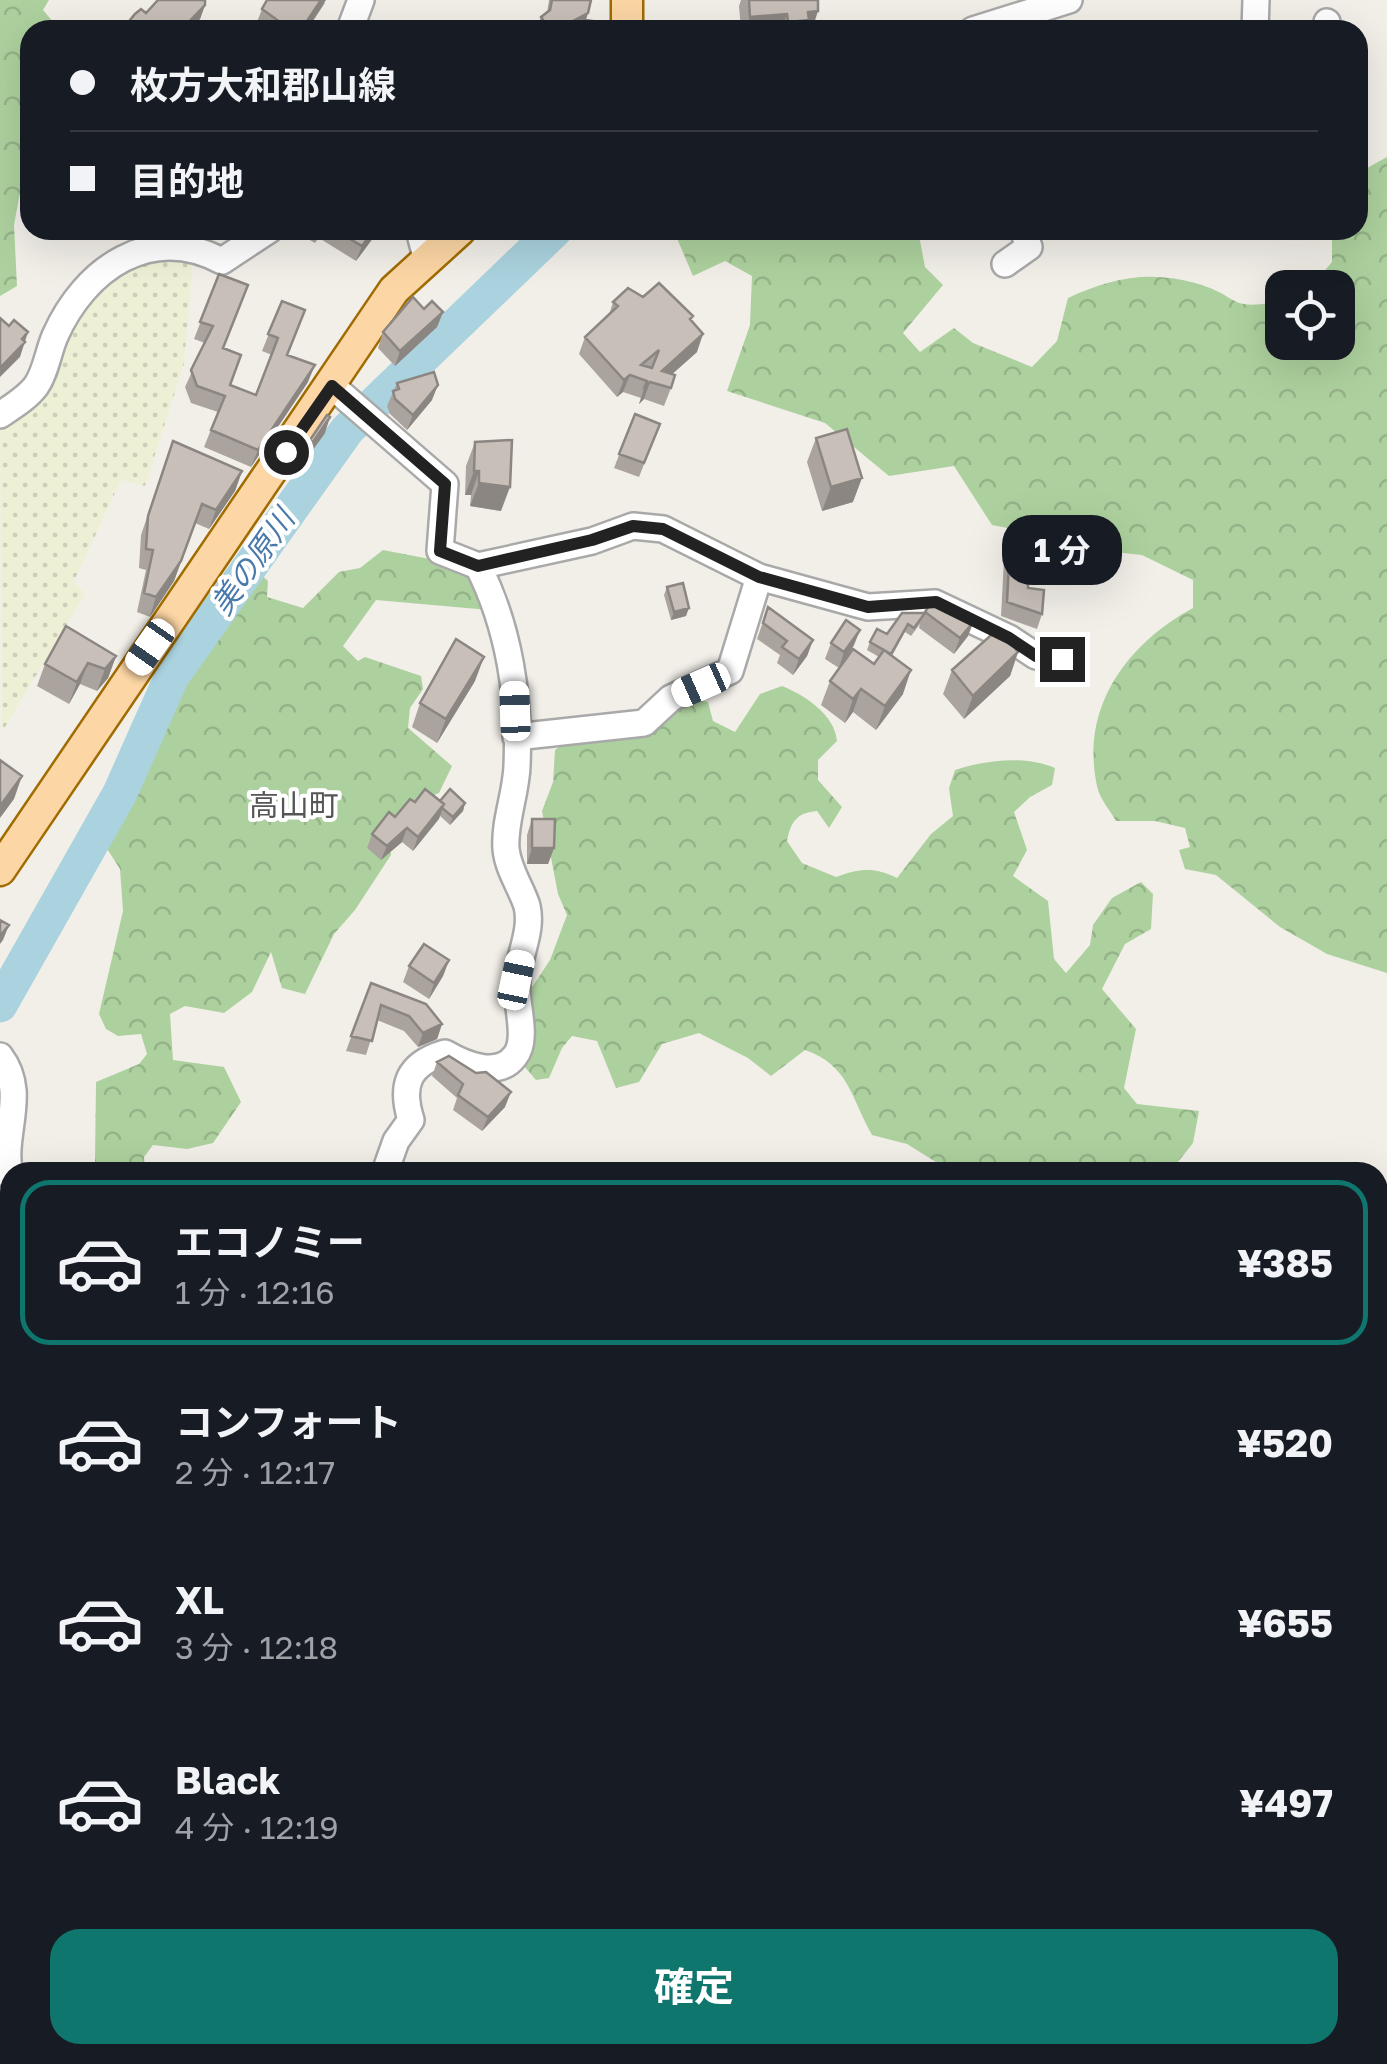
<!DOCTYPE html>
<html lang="ja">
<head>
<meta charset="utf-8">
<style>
	:root { --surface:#171b24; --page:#20242c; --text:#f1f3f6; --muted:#9ea1a6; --line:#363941; --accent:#0f766e }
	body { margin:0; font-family:"Golos Text","Noto Sans JP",sans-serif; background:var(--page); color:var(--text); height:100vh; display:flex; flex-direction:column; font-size:38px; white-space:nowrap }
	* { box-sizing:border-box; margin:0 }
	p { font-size:32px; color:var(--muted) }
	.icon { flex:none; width:55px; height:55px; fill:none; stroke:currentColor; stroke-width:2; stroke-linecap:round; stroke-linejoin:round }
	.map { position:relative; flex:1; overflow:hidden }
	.details { position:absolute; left:0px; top:1162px; width:1388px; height:902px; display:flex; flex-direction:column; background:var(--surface); border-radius:30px 30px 0 0; box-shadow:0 10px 40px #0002 }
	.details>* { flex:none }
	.banner { position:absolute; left:20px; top:20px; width:1348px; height:220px; border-radius:30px; box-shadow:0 10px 40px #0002; display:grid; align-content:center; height:220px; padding:0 50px; background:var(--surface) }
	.tools { position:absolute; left:1265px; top:270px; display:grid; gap:20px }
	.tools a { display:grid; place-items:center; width:90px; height:90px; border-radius:20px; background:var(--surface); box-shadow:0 10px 40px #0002; font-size:50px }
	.end { position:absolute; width:45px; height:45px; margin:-22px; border:12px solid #222; background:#fff; box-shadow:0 0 0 5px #fff }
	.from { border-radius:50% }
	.bubble { position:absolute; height:70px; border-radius:30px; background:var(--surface); box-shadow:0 10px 40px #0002; font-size:32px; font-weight:700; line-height:70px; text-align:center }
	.car { position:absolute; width:30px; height:60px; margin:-30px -15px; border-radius:12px; box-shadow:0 0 8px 2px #0007; background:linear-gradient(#fff 24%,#345 0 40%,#fff 0 76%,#345 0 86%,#fff 0) }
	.banner b { display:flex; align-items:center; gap:35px; height:95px; font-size:38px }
	.banner b+b { border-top:2px solid var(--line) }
	.banner i { width:25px; height:25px; background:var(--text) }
	ul { padding:18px 0 0; list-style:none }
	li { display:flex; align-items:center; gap:30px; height:165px; margin:0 20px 15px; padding:0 30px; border:5px solid transparent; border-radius:30px }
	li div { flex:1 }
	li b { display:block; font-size:38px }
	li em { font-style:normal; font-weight:700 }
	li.current { border-color:var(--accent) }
	li>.icon { width:90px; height:90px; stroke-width:1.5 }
	.primary-button { display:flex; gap:20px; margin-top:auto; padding:20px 50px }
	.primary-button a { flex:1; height:115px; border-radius:30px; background:var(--accent); color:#fff; font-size:40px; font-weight:700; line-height:115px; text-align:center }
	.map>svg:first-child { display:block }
	.farmland { fill:url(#farmland-dots) }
	.forest { fill:url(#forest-crowns) }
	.park { fill:#c8facc }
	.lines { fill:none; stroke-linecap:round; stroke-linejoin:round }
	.stream { stroke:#aad3df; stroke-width:6 }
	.river { stroke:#aad3df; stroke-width:35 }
	.minor-casing { stroke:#a9a9a9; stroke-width:30 }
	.major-casing { stroke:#a06b00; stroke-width:35 }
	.minor { stroke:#fff; stroke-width:25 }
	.major { stroke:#fcd6a4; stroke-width:30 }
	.wall { fill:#aba49e }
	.shaded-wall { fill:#8b8681 }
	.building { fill:#c7bfb8; stroke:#8b8681; stroke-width:2.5; fill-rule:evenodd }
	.route { stroke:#222; stroke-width:12 }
	.labels { text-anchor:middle; stroke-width:8; stroke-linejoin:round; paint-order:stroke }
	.water-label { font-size:30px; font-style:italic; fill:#4a7aab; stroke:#fff }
	.neighbourhood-label { font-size:30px; fill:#555; stroke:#fff }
</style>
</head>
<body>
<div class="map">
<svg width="1387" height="2064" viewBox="0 0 1387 2064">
	<defs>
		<pattern id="farmland-dots" width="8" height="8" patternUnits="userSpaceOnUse" patternTransform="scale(2.5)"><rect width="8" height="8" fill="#eef0d5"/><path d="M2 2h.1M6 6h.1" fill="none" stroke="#ccceb7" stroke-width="1.8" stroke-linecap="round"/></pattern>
		<pattern id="forest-crowns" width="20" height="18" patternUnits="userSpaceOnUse" patternTransform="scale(2.5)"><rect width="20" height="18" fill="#add19e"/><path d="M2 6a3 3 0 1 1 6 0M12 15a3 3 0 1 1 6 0" fill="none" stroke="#95b388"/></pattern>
	</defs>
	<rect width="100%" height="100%" fill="#f2efe9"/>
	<path class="farmland" d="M193 258 184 364 145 486 121 480 74 581 85 594 2 732 0 427 82 305 130 261Z"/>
	<path class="forest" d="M0 0H49L43 10 60 30H30V188L21 187 14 225 17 286 0 296Z
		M1387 157V973L1327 954 1280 927 1216 875 1185 869 1179 850 1190 847 1185 828 1155 821H1116C1110 810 1099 798 1097 786 1080 707 1127 644 1193 608V580L1142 555 1086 549 1048 536 992 525 954 466 889 476 825 423 727 391 750 325 752 276 725 261 693 276 676 236 679 230H918L925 267 943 285 903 333 920 352 954 328 973 343 1032 367 1057 341 1068 298C1110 278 1149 270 1195 283 1242 296 1226 313 1282 300V342H1338V288L1311 287 1332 262V230H1358V173Z
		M383 550 461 565 472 573 489 610 376 600 343 646 358 661 365 657 421 676 423 689 410 708 408 728 452 766 439 793 410 804 389 835 391 855 355 910 334 934 305 994 282 988 271 952 252 992 224 1013 185 1006 170 1014 173 1060 224 1067 241 1102 213 1143 187 1149 153 1145 144 1157 145 1172H106L95 1163 96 1082 139 1064 147 1054 141 1034 118 1036 106 1029 99 1014 123 911 120 869 102 841 187 661 255 569 268 581 267 597 303 608 339 572 360 568Z
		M782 686C805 695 835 715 837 741L818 760V780L842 807 829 828 817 811C796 813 791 822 787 841L802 863 836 877C860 868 875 867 897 878L931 834 953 816 949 788 955 770C986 760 1025 755 1055 768L1052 785 1030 797 1014 812 1027 850 1013 876 1048 901 1054 959 1066 973 1090 945 1093 925 1112 898 1141 882 1153 894 1151 929 1125 944 1102 989 1136 1029 1124 1088 1137 1104 1199 1111 1193 1143 1170 1172H952L907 1144 872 1135C851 1098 849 1065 805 1050L771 1076 748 1058 699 1033 662 1044 639 1082 616 1088 597 1041 572 1036 562 1048 549 1078 536 1080 523 1065 525 998 550 960 567 915 558 894 542 811 553 782 555 750 573 736 693 699 708 702 713 721 735 732 760 694Z
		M0 1278 10 1282V1912L0 1903Z
		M340 2055H1031L1037 2064H335Z"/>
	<path class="park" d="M240 2055H314L308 2064H255Z"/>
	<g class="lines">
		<path class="stream" d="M1161 2064 1163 2055"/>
		<path class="river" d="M0 1005 120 793 172 676 347 430 555 230
			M0 1922 10 1930
			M161 2055 175 2064"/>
		<defs>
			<path id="minor" d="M1327 22 1328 30
				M355 30 352 24 361 0
				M973 30 1069 0
				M1255 30 1256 0
				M419 230 426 257
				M1005 264 1029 247 1023 230
				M332 386 445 484 440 551 478 566 592 541 633 526 663 529 759 577 868 607 935 603 1009 638 1036 656 1062 659
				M0 415C12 407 27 398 36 386 46 372 48 352 55 336 85 268 151 223 222 261L269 230
				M516 737 644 723 671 698 730 671 759 577
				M0 1056C29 1094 0 1134 10 1176
				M385 1172 396 1141 411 1120C400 1085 408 1064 445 1053 464 1064 498 1079 515 1056 529 1039 515 1002 517 981 518 956 533 932 527 906 521 887 508 870 506 849 504 822 516 794 517 766 520 698 509 627 478 566
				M1378 1708 1387 1697
				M1378 1847 1387 1851
				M1176 2055V2064
				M320 2064 326 2055"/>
			<path id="major" d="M627 0V30
				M0 870 394 290 460 230
				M1378 1265 1387 1235
				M0 1957 10 1965
				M117 2055 127 2064
				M1123 2064 1125 2055"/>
		</defs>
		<use href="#minor" class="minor-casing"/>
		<use href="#major" class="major-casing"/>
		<use href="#minor" class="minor"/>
		<use href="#major" class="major"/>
	</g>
	<path class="wall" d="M549 0H591L586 20 614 30H538L537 28 541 17 547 13Z
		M741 0H818L812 30H741L739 6Z
		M325 3 307 30H254L262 9Z
		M205 5 200 19 190 30H122L146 13Z
		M300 230H379L356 261 319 238 320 236 315 243 299 234Z
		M219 274 224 348 230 385 256 395 272 355 262 351 282 301 288 355 308 382 251 467 204 447 218 412 191 403 185 387 205 343 194 339Z
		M643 297 693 316 691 321 697 352 672 374 671 388 664 406 644 399 639 404 641 398 623 392 617 397 579 354 585 337 609 315 613 302Z
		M424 309 443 312 437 327 395 366 378 348 383 332Z
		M397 383 432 400 407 430 390 414 387 406Z
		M635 414 660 424 639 477 614 468Z
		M325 433 307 458 304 456 310 440Z
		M816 438 853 502 822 511 807 462Z
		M173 441 242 471 235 491 209 529 195 523 174 581 150 617 137 612 146 570 139 568 141 535Z
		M475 442 501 511 470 506 471 495H465L466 466Z
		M1010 544 1028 588 1042 614 1037 629 1001 616 1004 559Z
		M667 587 686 616 671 620 664 595Z
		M930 604 968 636 954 654 919 628 920 624 911 636 905 632 892 656 903 694 876 730 853 712 845 723 821 705 830 681 874 664 879 657 867 650 870 642 924 613Z
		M768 607 813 640 807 656 793 675 777 663 780 655 757 639Z
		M831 643 854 645 839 668 825 659Z
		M1018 652 1010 676 964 719 943 694 952 670Z
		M116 656 108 678 97 691 80 684 69 704 37 686 45 664Z
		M475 681 437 743 412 727 420 703Z
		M440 801 465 803 463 811 450 825 440 816 413 851 402 842 381 860 367 848 372 834 415 802Z
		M532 819 554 848 548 864H527V835Z
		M449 960 443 976 429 999 403 982 409 966Z
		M371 983 442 1024 437 1039 418 1047 404 1031 377 1020 366 1055 346 1051Z
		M437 1062 505 1107 482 1131 453 1110 457 1098 432 1076Z
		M21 2055H67L64 2064H27Z"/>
	<path class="shaded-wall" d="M321 0H326L307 30H301Z
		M205 5 200 19 190 30H181Z
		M818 11 812 30H785L788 22 808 12Z
		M588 13 584 25 578 19 574 30H556Z
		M787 14 781 30H746L750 17Z
		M374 230H379L356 261 362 246Z
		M443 312 437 327 395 366 400 351Z
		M28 332 20 357 0 377V368Z
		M703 334 697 352 660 385 662 371Z
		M315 365 308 382 251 467 258 450Z
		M630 375 623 392 617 397 624 380Z
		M650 382 644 399 639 404 645 386Z
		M438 385 432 400 407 430 413 415Z
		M330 417 325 433 307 458 313 442Z
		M242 471 235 491 209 529 216 510Z
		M474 471H479L471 495H465Z
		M862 478 853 502 822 511 831 487Z
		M479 483 510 487 501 511 470 506Z
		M202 504 174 581 150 617 156 597Z
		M689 608 686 616 671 620 674 612Z
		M974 621 968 636 954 654 960 638Z
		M860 630 854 645 839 668 844 652Z
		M813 640 807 656 793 675 799 659Z
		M1018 652 1010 676 964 719 973 696Z
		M116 656 108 678 97 691 105 669Z
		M484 657 475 681 437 743 446 719Z
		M88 663 80 684 69 704 77 682Z
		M911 670 903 694 876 730 885 706Z
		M861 689 853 712 845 723 853 699Z
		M22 776 14 799 0 818V806Z
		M465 803 463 811 450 825 453 817Z
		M444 804 439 819 413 851 418 837Z
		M407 828 402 842 381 860 387 846Z
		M532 848H554L548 864H527Z
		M9 925 3 940 0 944V936Z
		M449 960 443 976 429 999 434 983Z
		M442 1024 437 1039 418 1047 423 1033Z
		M511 1092 505 1107 482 1131 488 1117Z"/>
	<path class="building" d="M158 0H205V5L181 30H173L161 23 156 30H122L135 14 141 9 146 13Z
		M267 0H321L301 30H291L262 9Z
		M552 0H591L588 13 556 30H550L541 17 550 10Z
		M749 0H818V11L808 12 809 20 788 22 787 14 750 17Z
		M578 19 615 24 614 30H576Z
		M335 230H374L362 246Z
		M219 274 248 285 223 348 241 355 230 385 256 395 278 338 268 334 282 301 305 310 287 355 315 365 258 450 211 430 225 396 197 386 191 370 213 326 200 322Z
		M659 283 693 316 690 319 703 334 662 371 675 375 671 388 650 382 645 386 647 381 630 375 624 380 585 337 618 306 613 302 628 288 643 297ZM659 350 652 368 641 365Z
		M413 297 424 309 432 301 443 312 400 351 383 332Z
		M0 318 9 326 14 320 28 332 22 339 25 342 0 368Z
		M434 372 438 385 413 415 395 399 393 391 399 389 397 383Z
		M635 414 660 424 644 463 619 454Z
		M327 415 330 417 313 442 310 440Z
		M847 429 862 478 831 487 816 438Z
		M512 440 510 487 479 483V471H474L475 442Z
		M173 441 242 471 216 510 202 504 181 561 156 597 144 593 153 550 146 549 148 516Z
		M1010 544 1030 545 1028 588 1044 590 1042 614 1007 602Z
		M683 583 689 608 674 612 667 587Z
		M930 604H938L974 621 960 638 925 612Z
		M768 607 813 640 799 659 782 647 787 641 763 623Z
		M902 613H925L914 628 908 624 891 654 870 642 877 629 887 634Z
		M846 620 860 630 844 652 831 643Z
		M66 626 116 656 105 669 88 663 77 682 45 664Z
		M999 628 1018 652 973 696 952 670Z
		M456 639 484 657 446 719 420 703Z
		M853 649 874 664 884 650 911 670 885 706 861 689 853 699 830 681Z
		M0 760 22 776 0 806Z
		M425 789 444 804 418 837 407 828 387 846 372 834 389 812 395 817 410 799 415 802Z
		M450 789 465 803 453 817 442 808 444 804 440 801Z
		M532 819H555L554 848H532Z
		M0 920 9 925 0 936Z
		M424 944 449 960 434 983 409 966Z
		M371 983 426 1004 442 1024 423 1033 409 1016 381 1005 372 1041 351 1036Z
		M449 1056 476 1073 486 1072 511 1092 488 1117 458 1095 463 1084 437 1062Z
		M32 2055H67L57 2064H34L31 2060Z"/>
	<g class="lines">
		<path class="route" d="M286 452 332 386 445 484 440 551 478 566 592 540 633 526 663 529 759 577 868 607 936 602 1009 638 1036 656 1062 659"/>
	</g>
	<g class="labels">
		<g class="water-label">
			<text transform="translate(253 562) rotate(-55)" y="10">美の原川</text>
		</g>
		<g class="neighbourhood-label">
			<text x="294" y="816">高山町</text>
		</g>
	</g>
</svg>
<div class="tools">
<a><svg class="icon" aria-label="locate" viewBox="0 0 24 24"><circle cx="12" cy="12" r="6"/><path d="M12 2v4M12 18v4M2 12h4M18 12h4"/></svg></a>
</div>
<i class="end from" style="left:286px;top:452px"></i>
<i class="end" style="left:1062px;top:659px"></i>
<div class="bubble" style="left:1002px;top:515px;width:120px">1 分</div>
<i class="car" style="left:150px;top:647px;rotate:215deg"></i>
<i class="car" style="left:701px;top:685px;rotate:246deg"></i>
<i class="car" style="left:515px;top:711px;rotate:358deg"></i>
<i class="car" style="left:516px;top:980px;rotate:12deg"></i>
<div class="banner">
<b><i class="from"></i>枚方大和郡山線</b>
<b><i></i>目的地</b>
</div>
<section class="details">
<ul>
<li class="current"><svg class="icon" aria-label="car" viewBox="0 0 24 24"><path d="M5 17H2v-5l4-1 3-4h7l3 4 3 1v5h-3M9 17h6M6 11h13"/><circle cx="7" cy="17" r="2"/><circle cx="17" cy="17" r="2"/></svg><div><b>エコノミー</b><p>1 分 · 12:16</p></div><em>¥385</em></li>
<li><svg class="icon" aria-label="car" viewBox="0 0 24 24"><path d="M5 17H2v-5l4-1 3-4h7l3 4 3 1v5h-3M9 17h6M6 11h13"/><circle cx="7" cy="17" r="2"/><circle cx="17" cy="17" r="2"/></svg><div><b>コンフォート</b><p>2 分 · 12:17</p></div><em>¥520</em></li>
<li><svg class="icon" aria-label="car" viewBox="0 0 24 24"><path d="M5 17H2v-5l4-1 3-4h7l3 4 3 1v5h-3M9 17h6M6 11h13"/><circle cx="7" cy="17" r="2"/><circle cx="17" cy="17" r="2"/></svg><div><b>XL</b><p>3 分 · 12:18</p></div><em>¥655</em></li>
<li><svg class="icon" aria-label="car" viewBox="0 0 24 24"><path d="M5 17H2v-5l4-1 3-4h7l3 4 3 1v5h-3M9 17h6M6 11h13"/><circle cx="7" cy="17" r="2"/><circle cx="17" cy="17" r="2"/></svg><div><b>Black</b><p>4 分 · 12:19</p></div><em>¥497</em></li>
</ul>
<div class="primary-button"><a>確定</a></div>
</section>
</div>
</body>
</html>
